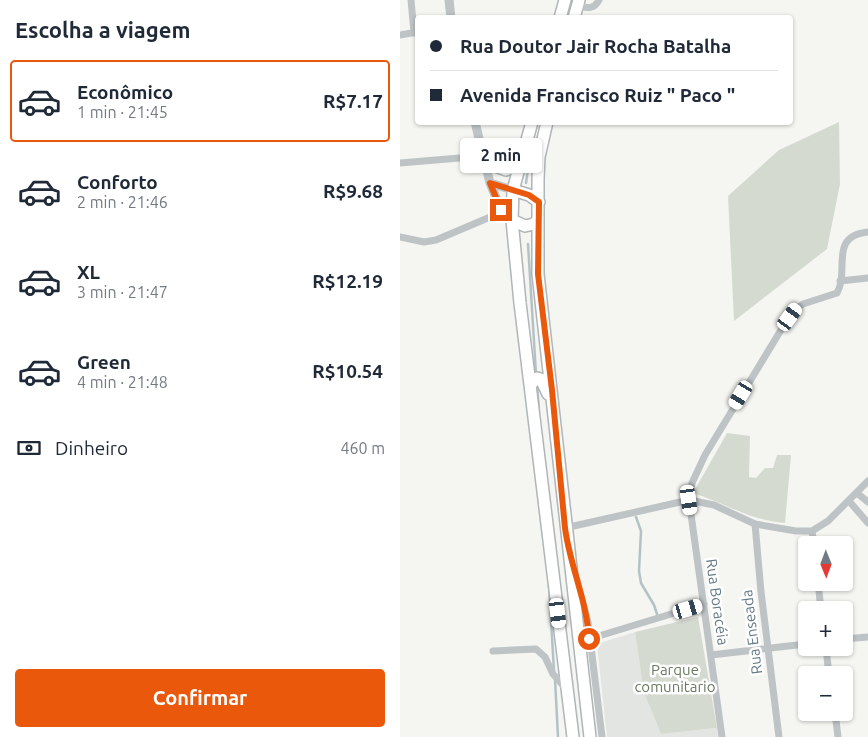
<!DOCTYPE html>
<html lang="pt">
<head>
<meta charset="utf-8">
<style>
	:root { --surface:#fff; --page:#f6f6f7; --text:#1f2937; --muted:#747a83; --line:#e0e1e3; --accent:#ea580c }
	body { margin:0; font-family:Ubuntu,sans-serif; background:var(--page); color:var(--text); height:100vh; display:flex; flex-direction:column; font-size:19px; white-space:nowrap }
	* { box-sizing:border-box; margin:0 }
	p { font-size:16px; color:var(--muted) }
	.icon { flex:none; width:28px; height:28px; fill:none; stroke:currentColor; stroke-width:2; stroke-linecap:round; stroke-linejoin:round }
	.map { position:relative; flex:1; overflow:hidden }
	.side { display:flex; flex-direction:column; background:var(--surface); width:400px }
	.side>* { flex:none }
	.top-card { position:absolute; left:15px; top:15px; width:378px; height:110px; border-radius:5px; box-shadow:0 1px 4px #0004; display:grid; align-content:center; height:110px; padding:0 15px; background:var(--surface) }
	.needle { width:32px; rotate:179deg }
	.controls { position:absolute; left:398px; top:536px; display:grid; gap:10px }
	.controls a { display:grid; place-items:center; width:55px; height:55px; border-radius:5px; background:var(--surface); box-shadow:0 1px 4px #0004; font-size:25px }
	.end { position:absolute; width:22px; height:22px; margin:-11px; border:6px solid #ea580c; background:#fff; box-shadow:0 0 0 2px #fff }
	.from { border-radius:50% }
	.bubble { position:absolute; height:35px; border-radius:5px; background:var(--surface); box-shadow:0 1px 4px #0004; font-size:16px; font-weight:700; line-height:35px; text-align:center }
	.car { position:absolute; width:15px; height:30px; margin:-15px -8px; border-radius:6px; box-shadow:0 0 4px 1px #0007; background:linear-gradient(#fff 24%,#345 0 40%,#fff 0 76%,#345 0 86%,#fff 0) }
	.top-card b { display:flex; align-items:center; gap:18px; height:48px; font-size:19px }
	.top-card b+b { border-top:1px solid var(--line) }
	.top-card i { width:12px; height:12px; background:var(--text) }
	ul { padding:0; list-style:none }
	li { display:flex; align-items:center; gap:15px; height:82px; margin:0 10px 8px; padding:0 5px; border:2px solid transparent; border-radius:5px }
	li div { flex:1 }
	li b { display:block; font-size:19px }
	li em { font-style:normal; font-weight:700 }
	li.active { border-color:var(--accent) }
	li>.icon { width:45px; height:45px; stroke-width:1.5 }
	h2 { padding:0 15px; font-size:22px; line-height:60px }
	.pay { display:flex; align-items:center; gap:12px; height:55px; padding:0 15px; font-size:19px }
	.pay p { margin-inline-start:auto }
	.cta { display:flex; gap:10px; margin-top:auto; padding:10px 15px }
	.cta a { flex:1; height:58px; border-radius:5px; background:var(--accent); color:#fff; font-size:20px; font-weight:700; line-height:58px; text-align:center }
	main { display:flex; flex:1; min-height:0 }
	.map>svg:first-child { display:block }
	.built { fill:#e3e5e3 }
	.green { fill:#d5dad1 }
	.lines { fill:none; stroke-linecap:round; stroke-linejoin:round }
	.stream { stroke:#b3c3c5; stroke-width:2.5 }
	.primary-casing { stroke:#afb5b8; stroke-width:14 }
	.minor { stroke:#bec3c6; stroke-width:7 }
	.tertiary { stroke:#bec3c6; stroke-width:9 }
	.primary { stroke:#fff; stroke-width:11 }
	.route { stroke:#ea580c; stroke-width:6 }
	.labels { text-anchor:middle; stroke-width:5; stroke-linejoin:round; paint-order:stroke }
	.street-label { font-size:15px; fill:#647983; stroke:#fff }
	.park-label { font-size:15px; fill:#6b7a63; stroke:#fff }
</style>
</head>
<body>
<main>
<section class="side">
<h2>Escolha a viagem</h2>
<ul>
<li class="active"><svg class="icon" aria-label="car" viewBox="0 0 24 24"><path d="M5 17H2v-5l4-1 3-4h7l3 4 3 1v5h-3M9 17h6M6 11h13"/><circle cx="7" cy="17" r="2"/><circle cx="17" cy="17" r="2"/></svg><div><b>Econômico</b><p>1 min · 21:45</p></div><em>R$7.17</em></li>
<li><svg class="icon" aria-label="car" viewBox="0 0 24 24"><path d="M5 17H2v-5l4-1 3-4h7l3 4 3 1v5h-3M9 17h6M6 11h13"/><circle cx="7" cy="17" r="2"/><circle cx="17" cy="17" r="2"/></svg><div><b>Conforto</b><p>2 min · 21:46</p></div><em>R$9.68</em></li>
<li><svg class="icon" aria-label="car" viewBox="0 0 24 24"><path d="M5 17H2v-5l4-1 3-4h7l3 4 3 1v5h-3M9 17h6M6 11h13"/><circle cx="7" cy="17" r="2"/><circle cx="17" cy="17" r="2"/></svg><div><b>XL</b><p>3 min · 21:47</p></div><em>R$12.19</em></li>
<li><svg class="icon" aria-label="car" viewBox="0 0 24 24"><path d="M5 17H2v-5l4-1 3-4h7l3 4 3 1v5h-3M9 17h6M6 11h13"/><circle cx="7" cy="17" r="2"/><circle cx="17" cy="17" r="2"/></svg><div><b>Green</b><p>4 min · 21:48</p></div><em>R$10.54</em></li>
</ul>
<div class="pay"><svg class="icon" aria-label="cash" viewBox="0 0 24 24"><path d="M3 7h18v10H3z"/><circle cx="12" cy="12" r="2"/></svg>Dinheiro<p>460 m</p></div>
<div class="cta"><a>Confirmar</a></div>
</section>
<div class="map">
<svg width="468" height="737" viewBox="0 0 468 737">
	<rect width="100%" height="100%" fill="#f5f5f2"/>
	<path class="built" d="M235 632 244 693 261 734 317 728 318 737H207L197 644Z"/>
	<path class="green" d="M439 122 440 184 427 249 334 321 328 196 379 150Z
		M327 433 350 436 349 477 356 478 365 468H373L377 455H391L385 523C349 520 327 504 293 493Z
		M298 617 317 728 261 734 244 693 235 632Z"/>
	<g class="lines">
		<path class="stream" d="M126 183 131 148
			M128 244 136 374
			M137 384 139 411
			M236 517 241 531 239 571 241 583 254 605 257 614
			M149 586 154 671
			M155 679 158 737"/>
		<defs>
			<path id="primary" d="M160 18 165 0
				M174 18 179 0
				M132 122 113 190 112 220 120 303 173 737
				M147 122 139 157 138 179V274L190 737
				M85 162 106 170 121 164
				M113 190 129 195 139 202
				M112 220 125 226 134 224 137 221
				M130 385 137 378 141 379 148 394"/>
		</defs>
		<use href="#primary" class="primary-casing"/>
		<path class="minor" d="M11 0 14 33
			M177 6C187 8 194 10 199 0
			M0 35 17 32
			M0 163 83 156
			M0 237 24 242 36 240 102 212
			M440 281 468 278
			M457 493 468 502
			M449 501 468 523
			M355 524 361 592 379 737
			M165 528 289 500 314 505 355 524 396 531H412L428 521 468 481
			M412 531 414 545
			M176 577 188 622 202 737
			M418 582 421 610
			M189 639 304 604
			M444 639 468 637
			M426 648 429 675
			M93 651 136 649 145 657 153 674 167 690
			M311 655 406 644
			M435 712 438 737
			M322 737 289 500 292 483 305 455 384 325 396 309 403 304 437 293C450 271 428 236 468 232"/>
		<path class="tertiary" d="M49 0 51 18
			M75 122 90 183 102 212 112 220
			M90 183 113 190"/>
		<use href="#primary" class="primary"/>
	</g>
	<g class="lines">
		<path class="route" d="M101 210 90 183 129 195 139 202 138 274 152 390 165 528C170 566 187 601 189 639"/>
	</g>
	<g class="labels">
		<g class="street-label">
			<text transform="translate(317 602) rotate(82)" y="5">Rua Boracéia</text>
			<text transform="translate(352 632) rotate(-97)" y="5">Rua Enseada</text>
		</g>
		<g class="park-label">
			<text x="275" y="675">Parque<tspan x="275" dy="17">comunitario</tspan></text>
		</g>
	</g>
</svg>
<div class="controls">
<a><svg class="needle" viewBox="-14 -14 28 28"><path d="M0-13l5 13h-10z" fill="#e53935"/><path d="M0 13l5-13h-10z" fill="#747a83"/></svg></a>
<a>+</a>
<a>−</a>
</div>
<i class="end from" style="left:189px;top:639px"></i>
<i class="end" style="left:101px;top:210px"></i>
<div class="bubble" style="left:60px;top:138px;width:82px">2 min</div>
<i class="car" style="left:390px;top:317px;rotate:36deg"></i>
<i class="car" style="left:341px;top:395px;rotate:211deg"></i>
<i class="car" style="left:289px;top:500px;rotate:172deg"></i>
<i class="car" style="left:288px;top:609px;rotate:74deg"></i>
<i class="car" style="left:158px;top:613px;rotate:173deg"></i>
<div class="top-card">
<b><i class="from"></i>Rua Doutor Jair Rocha Batalha</b>
<b><i></i>Avenida Francisco Ruiz &quot; Paco &quot;</b>
</div>
</div>
</main>
</body>
</html>
